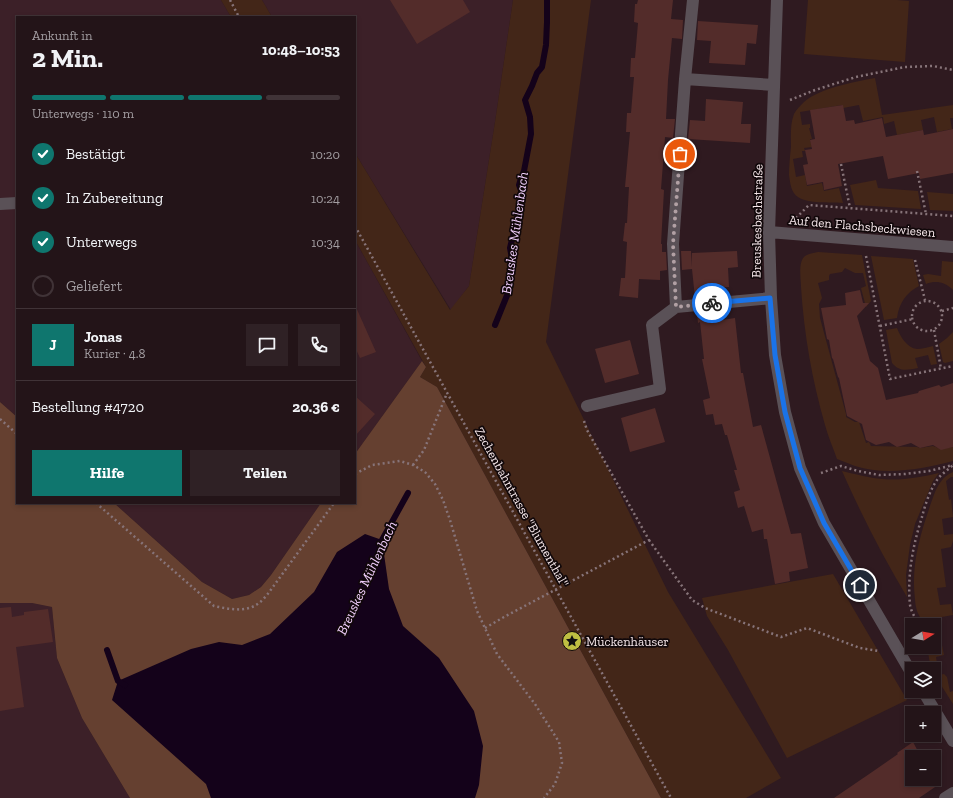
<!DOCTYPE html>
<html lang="de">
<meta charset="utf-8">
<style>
body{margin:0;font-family:"Zilla Slab",serif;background:#2f2125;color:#f1f3f6;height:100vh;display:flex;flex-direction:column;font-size:15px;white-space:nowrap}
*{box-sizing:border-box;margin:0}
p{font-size:13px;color:#a39ea2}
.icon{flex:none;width:22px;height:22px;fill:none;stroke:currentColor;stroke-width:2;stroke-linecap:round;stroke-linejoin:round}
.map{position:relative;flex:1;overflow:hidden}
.drawer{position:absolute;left:16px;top:16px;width:340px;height:488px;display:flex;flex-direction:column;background:#231418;border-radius:0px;box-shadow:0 2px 6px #0003,0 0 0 1px #403337}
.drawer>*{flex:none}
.needle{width:26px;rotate:79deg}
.controls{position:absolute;left:905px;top:618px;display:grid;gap:8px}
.controls a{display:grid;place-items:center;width:36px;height:36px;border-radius:0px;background:#231418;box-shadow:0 2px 6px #0003,0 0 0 1px #403337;font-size:20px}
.pin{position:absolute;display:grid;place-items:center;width:34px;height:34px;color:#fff;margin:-17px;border:2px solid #fff;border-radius:50%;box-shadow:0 1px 4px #0007}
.courier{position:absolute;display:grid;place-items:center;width:40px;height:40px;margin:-20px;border:3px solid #1a73e8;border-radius:50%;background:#fff;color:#222;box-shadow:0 1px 5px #0007}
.overview em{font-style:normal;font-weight:700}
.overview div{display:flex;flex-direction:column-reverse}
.overview{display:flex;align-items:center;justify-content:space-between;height:68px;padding:0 16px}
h1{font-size:26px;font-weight:700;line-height:30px}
.bar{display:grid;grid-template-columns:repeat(4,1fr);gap:6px 4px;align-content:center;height:48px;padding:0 16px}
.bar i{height:5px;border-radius:3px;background:#403337}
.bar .active{background:#0f766e}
.bar p{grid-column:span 4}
.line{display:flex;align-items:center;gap:10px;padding:0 16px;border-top:1px solid #403337}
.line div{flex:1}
.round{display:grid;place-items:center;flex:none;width:42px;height:42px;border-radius:0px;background:#2f2125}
ol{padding:0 16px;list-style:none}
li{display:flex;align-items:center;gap:12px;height:44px}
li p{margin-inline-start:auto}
li .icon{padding:4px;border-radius:50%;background:#0f766e;color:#fff;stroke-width:4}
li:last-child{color:#a39ea2}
li i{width:22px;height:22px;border:2px solid #403337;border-radius:50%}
.cta{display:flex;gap:8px;margin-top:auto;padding:8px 16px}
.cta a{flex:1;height:46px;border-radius:0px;background:#0f766e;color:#fff;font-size:16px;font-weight:700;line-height:46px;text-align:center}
.cta a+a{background:#2f2125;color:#f1f3f6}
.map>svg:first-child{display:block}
.built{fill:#3c2028}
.green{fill:#432618}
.forest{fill:#654030}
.water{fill:#14021a}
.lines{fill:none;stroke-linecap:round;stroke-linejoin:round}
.stream{stroke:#14021a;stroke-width:6}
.building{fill:#532c2a}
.path{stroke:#877479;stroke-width:2.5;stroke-dasharray:2 3;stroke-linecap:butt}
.minor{stroke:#5a5157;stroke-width:12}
.done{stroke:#b1a0a4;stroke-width:4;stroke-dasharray:0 7.2}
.route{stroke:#1a73e8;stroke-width:5}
.labels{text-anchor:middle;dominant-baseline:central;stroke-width:3.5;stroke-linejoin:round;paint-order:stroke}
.street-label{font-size:13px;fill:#f7e8eb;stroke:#11080a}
.poi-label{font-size:13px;fill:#f7e8eb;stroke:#11080a;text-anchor:start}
.water-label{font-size:14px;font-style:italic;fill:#f2d0fd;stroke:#11080a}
</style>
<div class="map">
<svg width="953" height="798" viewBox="0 0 953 798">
<rect width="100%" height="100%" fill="#2f1a20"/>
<path class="built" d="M0 0H221L231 17H17V417L0 402Z
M262 0H513L495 122 469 286 451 310 355 153V17H272Z
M355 240 422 361 355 454Z
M114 503H321L271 575 261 587 249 595 232 599 202 582Z
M0 603H32L52 607 57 658 82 718 130 798H0Z"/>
<path class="green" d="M221 0H262L272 17H231Z
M513 0H591L546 342 668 592 781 778 746 798H661L437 387 420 377 426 367 355 240V153L450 310 469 286 495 122Z
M808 0H897L909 1 905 62 804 54Z
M875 78 882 115 953 105V118H950L952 129 937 132 934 117 921 120 923 130 897 135 894 121 884 124 883 117 863 121 859 105 843 108 842 105 800 112 802 125 810 124V128H809L812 139H810L812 147 804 148 805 151H802L803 157 793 159 796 177 805 175 807 186 822 183 824 191 839 188 843 203C830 202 808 204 798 197 791 193 790 182 789 175 789 166 790 156 791 147 791 137 790 124 794 114 796 110 800 106 804 102 820 88 854 82 875 78Z
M876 180 878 188 918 191 921 209 855 205 850 185Z
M927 192 953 194V211L930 210Z
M818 252 862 255 871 301 866 307 861 288 866 286 863 273H855L845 268 842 272 830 274 829 276V280L818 283 822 298 819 304 820 318 846 414V417L855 422H859L866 443 869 442 871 446 917 447 920 448 933 446 941 449 953 447V461C922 469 886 476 855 466 849 464 843 461 837 459 833 448 828 436 825 425 812 380 804 334 801 287 801 280 798 263 804 257 807 254 813 253 818 252Z
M871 256 913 259 919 286C906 293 899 303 897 318L884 320Z
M942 261 953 262V290C945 282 936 280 926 284L923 275 928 274 941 276Z
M897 328C900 336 907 348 917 349 922 349 928 347 933 346L937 364 931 365 928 355 915 358 918 368C906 370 900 372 892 363L886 330Z
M953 332V361L945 363 943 362 939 344 947 338Z
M842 471C855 474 869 478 882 479 901 481 921 477 939 473L933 481 915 524 910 545 906 575 907 597C883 557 861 514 842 471Z
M953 472V477H951L946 481 949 500 951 499 953 517 942 519 944 535 953 534V541L951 547 941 549 946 587 937 588 940 605 951 604 953 615 936 618 938 636H934V625H923C922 620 919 616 917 611 916 607 915 603 915 599 911 568 919 538 929 509 934 495 938 478 953 472Z
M833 574 907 700 787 758 728 650 707 616 702 598Z
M934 639H939V640H941L944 655 936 657 939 675 944 674 947 677 950 692 953 691V704L934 674V669H931L927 647H934Z"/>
<path class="forest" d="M422 361 426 367 420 377 437 387 661 798H130L82 718 57 658 52 607 32 603H0V402L17 417V503H114L202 582 232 599 249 595 261 587 271 575 321 503H355V454Z"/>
<path class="water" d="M365 534 382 540 389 589 403 626 439 658 474 711 483 746 479 785 475 798H211L206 784 112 700 118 681 191 649 219 642 242 645 270 634 314 592 337 552Z"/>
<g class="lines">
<path class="stream" d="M495 325 508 293 513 264 510 248 515 227 519 219 522 193 519 185 521 178 524 171 531 134 530 117 525 100 532 86 537 73 542 67 546 45 547 22V0
M379 546 382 540 408 493
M107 650 118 681 125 685"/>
</g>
<path class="building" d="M390 0H463L470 12 417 44Z
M638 0H673L671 19 683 20 682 39 672 38 668 80 666 119H675L673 138 665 137 661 189 664 190 661 244H662V252H666L667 270 660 271V280L639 279 638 298 619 296 621 278H625L627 242 623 241 625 223H627L629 187H625L630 132H626L627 113H631L634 77H630L631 58H635L638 23 634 22 635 4H637Z
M698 21 758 25 756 44 747 43 745 65 709 63 711 41 697 40Z
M706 99 743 102 741 124H751L750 143 688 139 690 120 705 121Z
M843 105 846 121 854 120 855 124 882 118 886 137 923 130 924 135 953 129V173L920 179 919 173 888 179 883 156 838 164 842 186 824 190 823 182 807 185 803 165 808 164 805 150 812 149 810 140 815 139 810 110Z
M681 251H691L692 267V253L737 251 738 267 728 268 729 287 712 288 713 296 695 298 692 269 682 270Z
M860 290 863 303H869L857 316 870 361 878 368 886 400 918 393 919 391 939 385 941 387 953 383V447L941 450 933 445 920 448 911 443 897 447 889 442 876 445 866 440 862 424 847 416 839 378 838 377 833 359 832 358 829 340 827 339 821 308 846 305 845 293Z
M355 305 376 352 360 358 355 347Z
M715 311 716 321 735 318 741 373H743L753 427 761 425 791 534 801 533 808 568 789 572 790 581 775 584 767 539H764L763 529 752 532 744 506 738 508 734 492 740 490 734 470H737L727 435H725L722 424 715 425 713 414 706 415 703 400 710 398 702 359H704L700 322 698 323 697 313Z
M630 340 639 374 605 383 595 349Z
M355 396 375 414 355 436Z
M655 408 665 442 630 452 621 418Z
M11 607 12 617 24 615V612L48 609 53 642 16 647 24 707 0 711V608Z
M913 742 921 757H912V779L934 778 938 785 919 798H834L875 770 898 754 897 753Z"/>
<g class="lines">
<path class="path" d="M230 0 239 17
M790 100 815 90 856 77 905 67 933 66 953 70
M841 164 850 208
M917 171 926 214
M796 218 809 205 953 216
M355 226 671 798
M866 256 890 379 953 366
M915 260 925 300
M912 316a15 15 0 1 1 30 0a15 15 0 1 1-30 0Z
M942 311 953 308
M880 326 913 319
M934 330 941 369
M0 419 17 434
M413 465 424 450 447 393
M821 473 841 466 858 471 879 475 905 474 929 471 953 465
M355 474 372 465 400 461 413 465 425 472 435 484 443 500 450 520 477 611 497 654 535 704 559 742 562 763 555 784 544 798
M96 503 214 606C229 609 246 613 259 603 263 600 267 595 270 591L334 503
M649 540 692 600 705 608 781 637 807 628 860 648 879 651
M918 625C916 618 911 612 910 605 907 575 913 545 922 517 925 505 930 490 937 480 941 474 948 470 953 465
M485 628 504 617 649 540 587 430 584 421"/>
<path class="minor" d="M777 0 769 232 771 298 775 355 785 412 800 468 824 523 912 674
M685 79 774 85
M0 204 17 203
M769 232 953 247
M676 307 771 298
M587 406 660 389 652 325 676 307 673 244 685 79 693 0
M923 691 953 741
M945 798 953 793"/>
</g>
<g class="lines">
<path class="done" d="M680 154 673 244 676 307 712 303"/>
<path class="route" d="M712 303 770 298 775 355 785 412 800 468 824 523 860 585"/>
</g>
<defs>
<symbol id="sight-disc" viewBox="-11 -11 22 22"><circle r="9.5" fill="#bebf42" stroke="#11080a"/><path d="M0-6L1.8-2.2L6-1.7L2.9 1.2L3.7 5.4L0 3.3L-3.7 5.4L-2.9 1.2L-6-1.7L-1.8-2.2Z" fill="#111"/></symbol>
</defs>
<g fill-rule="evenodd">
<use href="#sight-disc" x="561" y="630" width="22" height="22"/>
</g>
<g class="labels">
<g class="street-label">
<text transform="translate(757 221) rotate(-89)">Breuskesbachstraße</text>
<text transform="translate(862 226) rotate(5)">Auf den Flachsbeckwiesen</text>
<text transform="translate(522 507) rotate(61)">Zechenbahntrasse "Blumenthal"</text>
</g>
<g class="poi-label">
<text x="586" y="641">Mückenhäuser</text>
</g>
<g class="water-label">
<text transform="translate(515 233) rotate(-82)">Breuskes Mühlenbach</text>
<text transform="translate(367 578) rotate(-65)">Breuskes Mühlenbach</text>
</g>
</g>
</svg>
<div class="controls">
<a><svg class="needle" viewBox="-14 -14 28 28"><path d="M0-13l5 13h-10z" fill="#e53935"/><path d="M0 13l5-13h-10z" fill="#a39ea2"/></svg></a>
<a><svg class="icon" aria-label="layers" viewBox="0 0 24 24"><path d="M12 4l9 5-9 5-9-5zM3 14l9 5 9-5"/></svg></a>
<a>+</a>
<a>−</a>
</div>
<div class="pin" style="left:680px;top:154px;background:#ea580c"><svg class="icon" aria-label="bag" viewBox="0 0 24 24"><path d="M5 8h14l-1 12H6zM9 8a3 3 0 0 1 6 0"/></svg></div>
<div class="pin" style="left:860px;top:585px;background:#1f2937"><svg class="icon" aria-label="home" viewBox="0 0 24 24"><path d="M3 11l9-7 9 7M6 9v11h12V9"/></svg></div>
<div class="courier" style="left:712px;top:303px"><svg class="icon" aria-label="bike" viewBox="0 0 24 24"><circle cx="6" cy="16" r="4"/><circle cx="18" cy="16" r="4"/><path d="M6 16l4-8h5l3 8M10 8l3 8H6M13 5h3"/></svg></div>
<section class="drawer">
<div class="overview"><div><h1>2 Min.</h1><p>Ankunft in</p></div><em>10:48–10:53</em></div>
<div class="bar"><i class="active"></i><i class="active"></i><i class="active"></i><i></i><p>Unterwegs · 110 m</p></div>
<ol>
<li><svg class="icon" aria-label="check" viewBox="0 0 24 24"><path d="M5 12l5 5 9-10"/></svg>Bestätigt<p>10:20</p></li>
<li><svg class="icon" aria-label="check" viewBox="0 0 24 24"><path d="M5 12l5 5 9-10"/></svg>In Zubereitung<p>10:24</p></li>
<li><svg class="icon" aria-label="check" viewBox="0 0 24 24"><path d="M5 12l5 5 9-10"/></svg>Unterwegs<p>10:34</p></li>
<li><i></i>Geliefert</li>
</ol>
<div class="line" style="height:72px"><b class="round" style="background:#0f766e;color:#fff">J</b><div><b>Jonas</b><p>Kurier · 4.8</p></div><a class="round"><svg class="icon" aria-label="chat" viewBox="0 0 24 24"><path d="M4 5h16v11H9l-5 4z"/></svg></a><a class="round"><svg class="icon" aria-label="phone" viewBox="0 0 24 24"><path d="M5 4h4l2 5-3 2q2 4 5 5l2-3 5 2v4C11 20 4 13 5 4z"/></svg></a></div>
<div class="line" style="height:52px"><div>Bestellung #4720</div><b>20.36 €</b></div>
<div class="cta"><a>Hilfe</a><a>Teilen</a></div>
</section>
</div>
